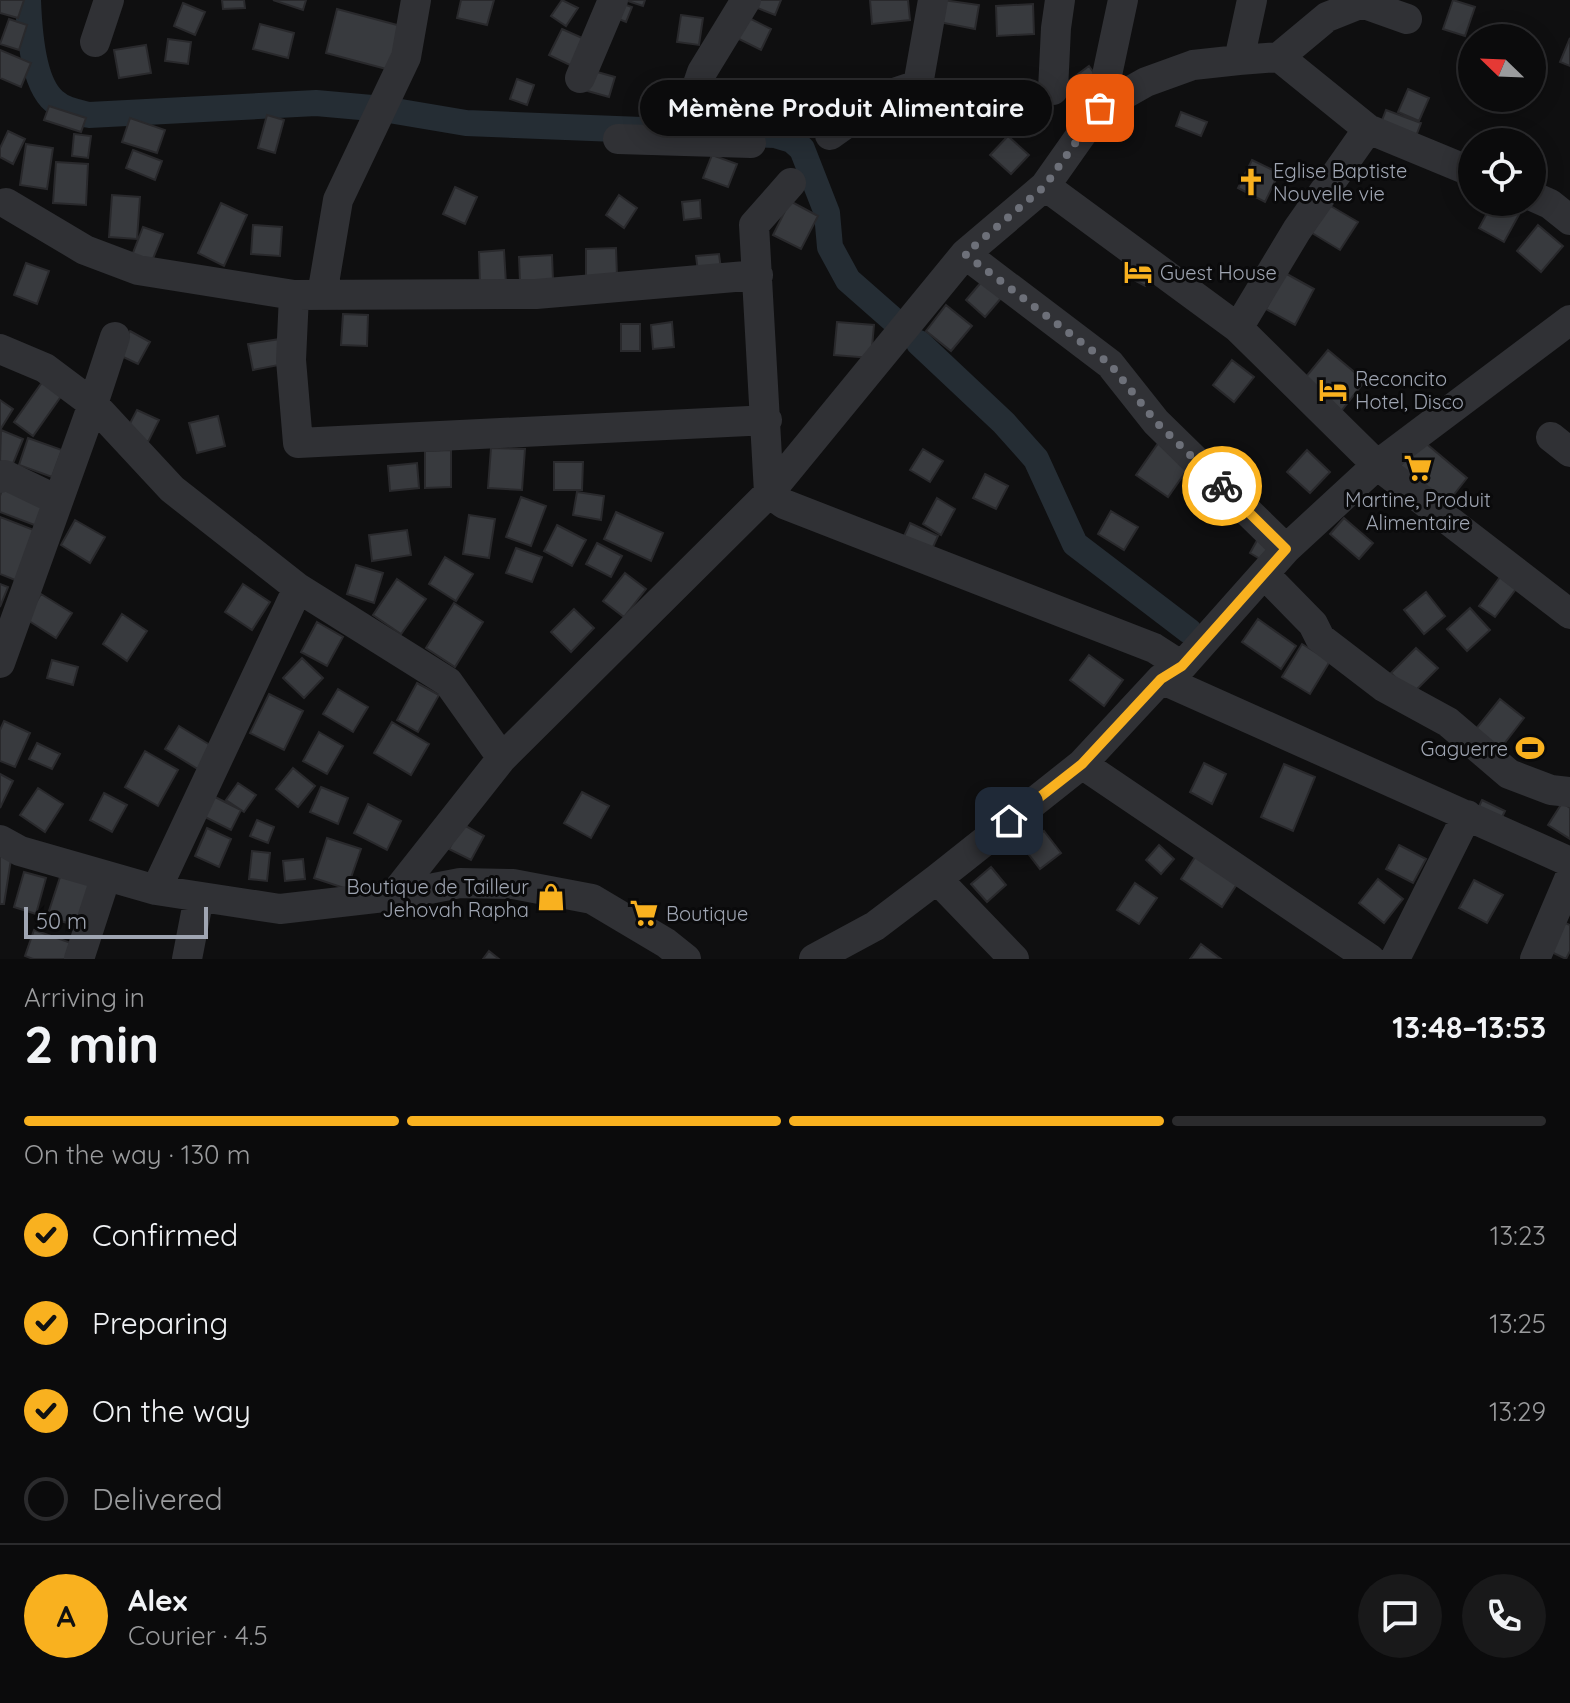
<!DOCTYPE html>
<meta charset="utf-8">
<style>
body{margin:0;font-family:Quicksand,sans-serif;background:#19191a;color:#f1f3f6;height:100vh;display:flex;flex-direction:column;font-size:30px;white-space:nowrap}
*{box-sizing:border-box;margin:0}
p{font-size:26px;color:#9a9b9d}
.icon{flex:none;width:44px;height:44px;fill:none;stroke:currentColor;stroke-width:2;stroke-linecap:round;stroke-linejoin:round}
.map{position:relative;height:959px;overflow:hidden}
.drawer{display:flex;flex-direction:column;background:#0b0b0c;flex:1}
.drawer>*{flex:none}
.needle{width:52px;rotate:293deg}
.tools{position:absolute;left:1458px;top:24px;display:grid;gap:16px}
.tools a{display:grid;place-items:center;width:88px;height:88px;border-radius:50%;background:#0b0b0c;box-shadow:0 4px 20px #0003,0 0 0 2px #2b2b2d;font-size:40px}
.scale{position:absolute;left:24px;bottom:20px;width:184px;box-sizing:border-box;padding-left:8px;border:4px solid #9fa5b2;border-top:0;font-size:22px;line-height:28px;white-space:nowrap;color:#9fa5b2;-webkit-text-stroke:6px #0a0a0b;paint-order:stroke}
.pin{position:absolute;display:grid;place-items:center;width:68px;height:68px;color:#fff;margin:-34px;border-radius:16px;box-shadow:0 4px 12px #0006}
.courier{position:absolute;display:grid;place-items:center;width:80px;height:80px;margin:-40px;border:6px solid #f9b11f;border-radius:50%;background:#fff;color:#222;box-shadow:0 2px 10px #0007}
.bubble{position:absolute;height:56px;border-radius:28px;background:#0b0b0c;box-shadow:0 4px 20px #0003,0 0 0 2px #2b2b2d;font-size:26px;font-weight:700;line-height:56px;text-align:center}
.head em{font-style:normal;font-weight:700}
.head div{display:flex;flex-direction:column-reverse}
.head{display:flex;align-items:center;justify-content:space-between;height:136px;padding:0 24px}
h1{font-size:52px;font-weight:700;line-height:60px}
.bar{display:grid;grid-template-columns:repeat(4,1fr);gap:12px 8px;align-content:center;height:96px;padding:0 24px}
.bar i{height:10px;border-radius:6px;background:#2b2b2d}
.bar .selected{background:#f9b11f}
.bar p{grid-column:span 4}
.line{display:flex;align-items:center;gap:20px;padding:0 24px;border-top:2px solid #2b2b2d}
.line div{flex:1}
.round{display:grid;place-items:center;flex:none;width:84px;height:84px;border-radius:42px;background:#19191a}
ol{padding:0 24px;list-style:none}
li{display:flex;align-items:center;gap:24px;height:88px}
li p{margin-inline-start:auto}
li .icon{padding:8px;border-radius:50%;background:#f9b11f;color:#111;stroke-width:4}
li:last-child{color:#9a9b9d}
li i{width:44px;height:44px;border:4px solid #2b2b2d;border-radius:50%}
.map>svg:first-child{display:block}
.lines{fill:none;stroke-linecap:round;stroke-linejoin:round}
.canal{stroke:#252d34;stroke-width:26}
.building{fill:#383a3e;stroke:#29292c;stroke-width:2}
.minor{stroke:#303135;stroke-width:30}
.done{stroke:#6d7079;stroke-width:8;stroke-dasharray:0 14.4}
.route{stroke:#f9b11f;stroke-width:10}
.labels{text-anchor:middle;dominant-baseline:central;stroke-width:6;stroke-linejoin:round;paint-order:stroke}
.poi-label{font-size:20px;fill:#9fa5b2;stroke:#0a0a0b;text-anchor:start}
</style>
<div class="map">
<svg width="1570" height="959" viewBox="0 0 1570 959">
<rect width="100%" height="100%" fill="#0f0f10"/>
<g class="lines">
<path class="canal" d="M28 0C29 27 32 82 54 101 64 110 77 112 89 115L316 103 383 109 466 123 642 130
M729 133 775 135 792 140 802 149 827 213 830 247 848 280 898 324
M919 343 1004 423 1036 459 1075 544 1189 631"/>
</g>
<path class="building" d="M0 0H24L18 18 0 13Z
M222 0H244L245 8 223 9Z
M273 0H306L303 10Z
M461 0H494L487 25 457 18Z
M562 0 578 8 566 26 551 16Z
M625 0H645L643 6Z
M758 0H781L775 15 755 7Z
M870 0H908L910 20 872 24Z
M943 0 979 5 975 29 939 22Z
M1453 0 1475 7 1465 36 1443 29Z
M615 1 632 7 626 22 609 15Z
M183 3 205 12 195 35 174 26Z
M1033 4 1034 34 997 36 996 6Z
M337 9 401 26 390 70 326 53Z
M681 15 703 18 699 45 677 42Z
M747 17 771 29 761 50 737 38Z
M9 19 27 25 19 50 0 44Z
M260 24 294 33 288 58 253 49Z
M562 29 589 41 576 68 549 55Z
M1570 38V66L1560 62Z
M168 39 191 42 188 64 165 61Z
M146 45 151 73 119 78 114 50Z
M0 50 31 63 21 87 0 78Z
M1089 66 1101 83 1079 100 1066 83Z
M590 70 615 77 609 97 584 90Z
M517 79 534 85 527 105 510 99Z
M702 89 731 99 724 120 694 109Z
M1408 89 1429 98 1419 121 1398 112Z
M49 106 86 118 81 132 44 120Z
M1386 110 1421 123 1413 144 1378 131Z
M1181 112 1207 122 1201 136 1176 126Z
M267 115 284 120 275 153 258 148Z
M130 118 165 130 157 153 122 142Z
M8 131 25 139 13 164 0 157V148Z
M74 134 91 136 88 158 72 156Z
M1008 136 1029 155 1011 174 990 155Z
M26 144 53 148 47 189 20 185Z
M133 150 162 161 155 180 126 168Z
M712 155 737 164 728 187 703 178Z
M1252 160 1279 173 1265 202 1238 188Z
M56 162 88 164 86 205 53 203Z
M455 187 477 197 465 224 443 214Z
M112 195 140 197 137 239 109 237Z
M619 195 637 208 624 228 606 215Z
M700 200 701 218 684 220 682 202Z
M790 201 818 216 801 249 773 235Z
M1493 202H1510L1522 209 1504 242 1479 228Z
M221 203 247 215 224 266 198 253Z
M1329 205 1358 222 1340 250 1312 233Z
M253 225 282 227 280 256 251 254Z
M1538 225 1563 246 1541 272 1517 251Z
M143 227 163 234 150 266 131 258Z
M616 248 617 276 586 277V249Z
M504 250 506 284 480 285 479 252Z
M719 254 721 269 698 272 696 256Z
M552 255 553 280 520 282 519 257Z
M1132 258 1153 270 1145 286 1123 274Z
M26 263 49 271 37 304 14 295Z
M1285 273 1314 289 1295 325 1266 309Z
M983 280 1002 297 985 317 966 300Z
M946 305 972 326 951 351 926 331Z
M343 314 368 315 367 346 341 345Z
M672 322 674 347 653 349 651 325Z
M837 322 874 325 871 358 834 355Z
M621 324H640V351H621Z
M130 331 150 342 138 364 117 354Z
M280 339 284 364 253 370 248 344Z
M1328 350 1365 381 1338 415 1300 384Z
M1232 360 1254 377 1234 402 1213 385Z
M43 381 62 395 33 436 14 422Z
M0 400 13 409 0 430Z
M137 410 159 420 148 442 126 431Z
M218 416 225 446 197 453 189 423Z
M1 430 23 439 12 466 0 461Z
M28 438 62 450 52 477 19 465Z
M1422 440 1467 478 1444 507 1398 468Z
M1159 442 1191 464 1168 497 1136 475Z
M491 448 525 449 522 490 488 488Z
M923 449 943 461 930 482 910 470Z
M451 450V487L425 488V451Z
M1307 450 1330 472 1310 493 1287 472Z
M554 462H583L582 490H554Z
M417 463 419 488 390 491 388 466Z
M985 474 1008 486 996 509 973 498Z
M3 487 46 504 37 526 0 512V496Z
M577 492 604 496 601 520 573 515Z
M521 497 546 506 531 546 506 537Z
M937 498 955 509 941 535 923 524Z
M1111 511 1138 527 1124 550 1098 534Z
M616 512 663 533 651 561 604 539Z
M469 515 495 519 489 558 463 554Z
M0 517 39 532 20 582 0 574Z
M1344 518 1373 543 1359 559 1330 534Z
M75 520 105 537 90 563 61 545Z
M910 523 938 536 928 558 900 545Z
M557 525 586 540 572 566 544 551Z
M407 530 411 555 372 561 369 535Z
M1259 537 1271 544 1262 560 1250 553Z
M597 543 622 556 611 577 586 564Z
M516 548 542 557 532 582 506 573Z
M445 557 473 574 456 601 429 584Z
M356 565 383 573 374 603 347 594Z
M625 573 646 589 624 617 603 601Z
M1500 577 1516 589 1495 617 1479 606Z
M397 579 426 599 401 634 373 615Z
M0 584 8 587 0 607Z
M243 584 270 602 252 630 225 612Z
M1426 592 1445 616 1424 634 1404 610Z
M41 594 72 613 56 638 26 619Z
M454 603 483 622 455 667 426 648Z
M1470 608 1490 630 1467 651 1447 629Z
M574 609 594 628 571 652 551 632Z
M122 614 147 631 127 661 103 644Z
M1258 619 1296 646 1281 669 1242 642Z
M317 622 343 637 327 666 301 652Z
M1302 644 1330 661 1310 694 1282 677Z
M1416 648 1438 668 1412 694 1391 673Z
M1089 655 1123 680 1104 706 1070 680Z
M302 658 323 678 304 698 283 678Z
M52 660 78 667 73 685 47 678Z
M417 683 439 695 418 732 397 720Z
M338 689 368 707 353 732 323 714Z
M269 694 303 711 284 750 250 733Z
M1500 699 1524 718 1500 749 1475 730Z
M4 721 30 733 15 767 0 761V730Z
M392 722 429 744 411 775 374 753Z
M179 726 215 748 201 771 165 749Z
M319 732 343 746 327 774 303 761Z
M37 743 60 754 52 769 29 759Z
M145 751 178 770 158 806 125 787Z
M1204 763 1226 774 1212 804 1190 792Z
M1284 764 1315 777 1293 831 1261 817Z
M293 768 315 786 298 807 276 789Z
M0 774 13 781 0 808Z
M238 783 256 795 244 812 226 800Z
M321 787 348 798 338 824 310 812Z
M38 788 63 804 45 832 20 815Z
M582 792 609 806 591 838 564 823Z
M104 793 127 805 112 832 90 820Z
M213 796 241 810 231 830 203 816Z
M1482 800 1505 811 1495 832 1472 821Z
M1562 803 1570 808V839L1548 825Z
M368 804 401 821 387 850 354 833Z
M257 820 274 827 268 843 250 836Z
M462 824 484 836 471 860 449 849Z
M207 828 231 839 219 867 195 856Z
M1044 831 1061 853 1040 869 1023 847Z
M327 838 361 849 347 889 314 878Z
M1159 845 1174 859 1161 874 1146 860Z
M1399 845 1426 859 1413 883 1386 869Z
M0 851 12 853 4 904H0Z
M252 851 270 853 267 881 249 879Z
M1199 851 1241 878 1222 907 1181 879Z
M303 859 305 879 285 881 283 861Z
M991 867 1006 885 987 902 971 884Z
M62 871 94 881 81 927 47 917Z
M24 872 46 878 36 914 14 907Z
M1378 879 1403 899 1384 923 1359 903Z
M1474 880 1503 895 1487 923 1459 908Z
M1135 883 1157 898 1139 924 1117 910Z
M640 903 656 911 650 924 634 916Z
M1559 920 1570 925V951L1566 959 1545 949Z
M34 930 74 944 68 959H33L25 956Z
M1201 944 1221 959H1190Z
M489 951 499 959H483Z"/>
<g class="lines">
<path class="minor" d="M95 42 109 0
M1279 57 1327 17 1362 3 1407 19
M1239 60 1279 57 1368 129 1472 172
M580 78 613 0
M1053 90 1056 28 1060 0
M1100 108 1123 0
M830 135 885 96 918 85 933 0
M618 139 751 143
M683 140 688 113 702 72 746 0
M791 183 754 225 769 493 784 504 1154 648 1182 666
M1045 186 1238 328 1377 465 1570 614
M1532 196 1550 204 1570 220
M6 203 85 250 138 270 294 295 291 360 298 443 767 420
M965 254 1110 364 1156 422 1286 549
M294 295 536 294 758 275
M322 295 338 200 406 57 416 0
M1238 328 1297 230 1368 129
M0 349 45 368 93 404 172 489 298 588
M1551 437 1570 452
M0 478 5 475 57 500
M1264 574 1313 624 1320 638 1384 687 1448 722 1509 774 1551 790 1570 792
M0 663 93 404 115 337
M1161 679 1570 862
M1082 764 1370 959
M0 840 20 851 156 890 280 909 393 896 460 883 513 884 592 899 666 943 686 959
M937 879 1014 959
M156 890 298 588 448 682 502 758
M393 896 502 758 769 493 965 254 1045 186 1100 108 1146 82 1193 65 1239 60 1252 0
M79 959 106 876
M187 959 199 897
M814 959 875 926 937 879 1082 764 1161 679 1182 666 1286 549 1377 465 1570 320
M1395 959 1467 815
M1535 959 1570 877"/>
</g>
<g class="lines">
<path class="done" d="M1100 108 1045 186 965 254 1110 364 1156 422 1222 486"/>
<path class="route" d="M1009 821 1082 764 1161 679 1182 666 1286 549 1222 486"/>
</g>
<defs>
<symbol id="church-bare" viewBox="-9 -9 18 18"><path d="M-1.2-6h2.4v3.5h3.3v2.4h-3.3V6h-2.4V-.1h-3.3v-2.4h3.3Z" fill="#f9b11f" stroke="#0a0a0b" stroke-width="2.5" paint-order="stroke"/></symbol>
<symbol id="hotel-bare" viewBox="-9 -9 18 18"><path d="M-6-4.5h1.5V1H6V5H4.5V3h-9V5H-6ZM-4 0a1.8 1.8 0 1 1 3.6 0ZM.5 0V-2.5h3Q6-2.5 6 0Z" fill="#f9b11f" stroke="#0a0a0b" stroke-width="2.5" paint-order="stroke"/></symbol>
<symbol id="supermarket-bare" viewBox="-9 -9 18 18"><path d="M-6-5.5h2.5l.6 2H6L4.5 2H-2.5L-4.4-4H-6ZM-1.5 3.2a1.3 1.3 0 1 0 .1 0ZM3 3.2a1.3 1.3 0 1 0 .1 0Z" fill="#f9b11f" stroke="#0a0a0b" stroke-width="2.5" paint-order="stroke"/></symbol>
<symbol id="stadium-bare" viewBox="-9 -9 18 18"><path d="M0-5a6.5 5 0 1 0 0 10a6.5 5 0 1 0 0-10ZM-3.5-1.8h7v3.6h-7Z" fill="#f9b11f" stroke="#0a0a0b" stroke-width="2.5" paint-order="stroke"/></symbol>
<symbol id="shop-bare" viewBox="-9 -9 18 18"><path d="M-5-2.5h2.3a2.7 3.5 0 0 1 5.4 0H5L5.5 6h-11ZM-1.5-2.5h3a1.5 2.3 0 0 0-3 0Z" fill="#f9b11f" stroke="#0a0a0b" stroke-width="2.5" paint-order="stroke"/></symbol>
</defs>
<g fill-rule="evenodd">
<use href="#church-bare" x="1231" y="162" width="40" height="40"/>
<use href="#hotel-bare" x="1118" y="252" width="40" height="40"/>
<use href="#hotel-bare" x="1313" y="370" width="40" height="40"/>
<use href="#supermarket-bare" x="1398" y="448" width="40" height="40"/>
<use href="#stadium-bare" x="1510" y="728" width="40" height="40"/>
<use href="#shop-bare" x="531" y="877" width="40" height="40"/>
<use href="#supermarket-bare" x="624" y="893" width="40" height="40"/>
</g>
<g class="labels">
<g class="poi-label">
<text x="1273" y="170">Eglise Baptiste<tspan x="1273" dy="23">Nouvelle vie</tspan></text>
<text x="1160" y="272">Guest House</text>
<text x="1355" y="378">Reconcito<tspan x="1355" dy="23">Hotel, Disco</tspan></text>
<text x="1418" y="499" text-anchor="middle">Martine, Produit<tspan x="1418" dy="23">Alimentaire</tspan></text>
<text x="1508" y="748" text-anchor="end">Gaguerre</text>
<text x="529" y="886" text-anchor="end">Boutique de Tailleur<tspan x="529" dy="23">Jehovah Rapha</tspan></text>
<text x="666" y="913">Boutique</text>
</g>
</g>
</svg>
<div class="tools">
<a><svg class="needle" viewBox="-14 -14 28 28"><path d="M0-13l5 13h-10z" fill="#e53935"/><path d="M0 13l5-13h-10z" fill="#9a9b9d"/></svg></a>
<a><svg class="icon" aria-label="locate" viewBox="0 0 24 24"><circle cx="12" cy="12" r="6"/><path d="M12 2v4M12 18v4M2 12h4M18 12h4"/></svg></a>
</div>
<div class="scale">50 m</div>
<div class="pin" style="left:1100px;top:108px;background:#ea580c"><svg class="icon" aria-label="bag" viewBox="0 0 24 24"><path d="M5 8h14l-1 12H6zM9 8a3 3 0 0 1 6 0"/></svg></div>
<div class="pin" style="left:1009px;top:821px;background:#1f2937"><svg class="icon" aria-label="home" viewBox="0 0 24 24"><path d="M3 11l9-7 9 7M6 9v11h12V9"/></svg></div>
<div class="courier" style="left:1222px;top:486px"><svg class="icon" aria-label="bike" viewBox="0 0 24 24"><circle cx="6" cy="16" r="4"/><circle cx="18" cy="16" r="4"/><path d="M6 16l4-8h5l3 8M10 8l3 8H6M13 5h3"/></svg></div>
<div class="bubble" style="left:640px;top:80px;width:412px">Mèmène Produit Alimentaire</div>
</div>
<section class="drawer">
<div class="head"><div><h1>2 min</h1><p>Arriving in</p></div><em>13:48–13:53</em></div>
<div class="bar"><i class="selected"></i><i class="selected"></i><i class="selected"></i><i></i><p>On the way · 130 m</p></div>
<ol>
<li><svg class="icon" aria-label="check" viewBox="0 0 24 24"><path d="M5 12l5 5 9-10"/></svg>Confirmed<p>13:23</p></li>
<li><svg class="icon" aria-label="check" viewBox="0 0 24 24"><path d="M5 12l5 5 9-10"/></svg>Preparing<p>13:25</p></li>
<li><svg class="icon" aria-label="check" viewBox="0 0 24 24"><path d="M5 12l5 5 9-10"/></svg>On the way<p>13:29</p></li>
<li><i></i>Delivered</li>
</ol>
<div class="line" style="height:144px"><b class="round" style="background:#f9b11f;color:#111">A</b><div><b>Alex</b><p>Courier · 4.5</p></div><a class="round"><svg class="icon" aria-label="chat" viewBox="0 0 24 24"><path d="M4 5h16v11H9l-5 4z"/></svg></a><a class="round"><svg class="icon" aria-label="phone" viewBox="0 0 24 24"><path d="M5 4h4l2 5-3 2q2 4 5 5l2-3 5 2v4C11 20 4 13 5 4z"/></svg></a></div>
</section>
